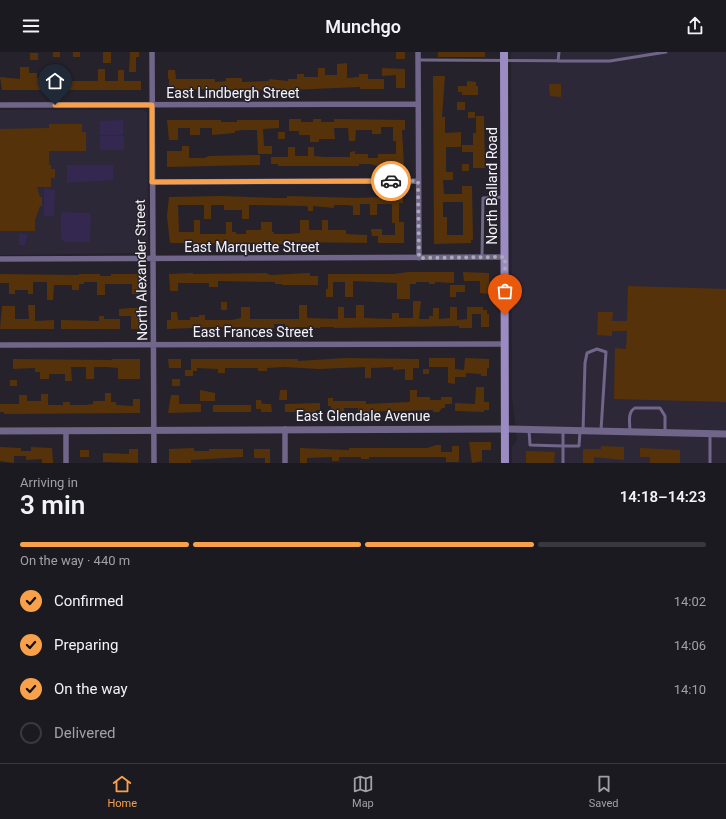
<!DOCTYPE html>
<meta charset="utf-8">
<style>
body{margin:0;font-family:Roboto,sans-serif;background:#29272e;color:#f1f3f6;height:100vh;display:flex;flex-direction:column;font-size:15px;white-space:nowrap}
*{box-sizing:border-box;margin:0}
p{font-size:13px;color:#a0a1a5}
.icon{flex:none;width:22px;height:22px;fill:none;stroke:currentColor;stroke-width:2;stroke-linecap:round;stroke-linejoin:round}
.map{position:relative;height:411px;overflow:hidden}
.sheet{display:flex;flex-direction:column;background:#1c1a21;flex:1}
.sheet>*{flex:none}
.pin{position:absolute;display:grid;place-items:center;width:34px;height:34px;color:#fff;margin:-41px -17px;border-radius:50% 50% 50% 0;rotate:-45deg;box-shadow:0 0 4px #0007}
.pin .icon{rotate:45deg}
.courier{position:absolute;display:grid;place-items:center;width:40px;height:40px;margin:-20px;border:3px solid #f8a14a;border-radius:50%;background:#fff;color:#222;box-shadow:0 1px 5px #0007}
.head em{font-style:normal;font-weight:600}
.head div{display:flex;flex-direction:column-reverse}
.head{display:flex;align-items:center;justify-content:space-between;height:68px;padding:0 20px}
h1{font-size:26px;font-weight:600;line-height:30px}
.bar{display:grid;grid-template-columns:repeat(4,1fr);gap:6px 4px;align-content:center;height:48px;padding:0 20px}
.bar i{height:5px;border-radius:3px;background:#3a383f}
.bar .on{background:#f8a14a}
.bar p{grid-column:span 4}
ol{padding:0 20px;list-style:none}
li{display:flex;align-items:center;gap:12px;height:44px}
li p{margin-inline-start:auto}
li .icon{padding:4px;border-radius:50%;background:#f8a14a;color:#111;stroke-width:4}
li:last-child{color:#a0a1a5}
li i{width:22px;height:22px;border:2px solid #3a383f;border-radius:50%}
header{display:flex;justify-content:space-between;align-items:center;height:52px;padding:0 20px;background:#1c1a21;font-size:18px;font-weight:600}
.tabs{display:flex;justify-content:space-around;align-items:center;height:56px;border-top:1px solid #3a383f;background:#1c1a21;font-size:11px;color:#a0a1a5}
.tabs a{display:grid;justify-items:center;gap:2px}
.tabs .on{color:#f8a14a}
.map>svg:first-child{display:block}
.built{fill:#2d2838}
.green{fill:#342750}
.building{fill:#56320b;fill-rule:evenodd}
.lines{fill:none;stroke-linecap:round;stroke-linejoin:round}
.service{stroke:#6f6689;stroke-width:3}
.minor{stroke:#6f6689;stroke-width:5.5}
.tertiary{stroke:#6f6689;stroke-width:7}
.secondary{stroke:#9a8bc2;stroke-width:8}
.done{stroke:#acaab2;stroke-width:4;stroke-dasharray:0 7.2}
.route{stroke:#f8a14a;stroke-width:5}
.labels{text-anchor:middle;dominant-baseline:central;stroke-width:3;stroke-linejoin:round;paint-order:stroke}
.street-label{font-size:14px;fill:#f5f3fa;stroke:#25222c}
</style>
<header><svg class="icon" aria-label="menu" viewBox="0 0 24 24"><path d="M4 6h16M4 12h16M4 18h16"/></svg>Munchgo<svg class="icon" aria-label="share" viewBox="0 0 24 24"><path d="M12 15V3M7 8l5-5 5 5M5 13v7h14v-7"/></svg></header>
<div class="map">
<svg width="726" height="411" viewBox="0 0 726 411">
<rect width="100%" height="100%" fill="#25222c"/>
<path class="built" d="M511 0H726V411H512V395L517 388 512 345Z
M0 58H142L147 60 148 198 147 201 0 203Z"/>
<path class="green" d="M123 68V83H100V69Z
M100 84H124V98H100Z
M67 113H113V128L67 131Z
M44 136 55 138 54 164H44Z
M61 160 91 161 90 190H64L61 186Z
M22 181 27 183 25 193H19V182Z"/>
<path class="building" d="M53 0H60V5H53Z
M73 0H80V5H73Z
M103 0H111V11H103Z
M130 0H139V5H136V20H129Z
M396 0H405V7H396Z
M438 0H485V5H438Z
M30 1H38V8H30Z
M347 11V26L359 25V22H368V27H384V37H360V35L288 38 169 37V27H168V18H175L176 27H215V30L226 29V26H242V30L269 29V27L288 29V27H297V22H304V25H318V16H325V23H337V12Z
M20 15H29V21H37V26L65 23 66 29H98V17H105V29H118V18H124V29H141V38H2L0 25 20 27Z
M382 16 405 17V36H396V23L382 24Z
M433 24H445L442 65H445V81L461 80V95H446V120H453V128H443L444 142H462V134H472L473 188H471V191L434 192ZM443 150H463V183H447V165H443Z
M467 29 476 30V34H478V43H462V40H458V34H467Z
M549 32H561V45L550 44Z
M457 50H465V58H457Z
M468 60H475V66H468Z
M476 64H484L485 116H473V100H462V93H473V81H476Z
M289 67H301V70H313V67H321V70H334V67L405 68V78H402L404 114H377L371 112H359V114H278V112H271V105H288V95H295V104H308V95H314V104L325 105H350V100L355 99V102H368V106H378V102H396V89H393V75H381V82H372V78H356L355 89H349L348 76H334L335 87H319V90H310V83H299V79H289Z
M167 68H221V70H237V68H279V76L263 77 264 94H272V102H258L257 78H243L235 79V81L212 83V76H200V83H190V76H178V88H169Z
M49 72H82V80H86V99H49V113H51V117H55V126H51V135H37L40 145H42V154H40L35 168V179H0V77L49 76Z
M278 80H285V87H278Z
M182 94H189V106H204L209 104 260 103V113L167 115V99H182Z
M462 112H469V119H462Z
M221 144 276 146H287V144L358 146 403 144V151H399V170H404V191H378V184H372L371 177H382V183H395V171H392V152H377V163H370V152H360V163H353V154L347 153H334V156L313 154V159H308V155L306 154 249 153V167H242V158H224V153H211V167H204V153H178L179 180H194V168H200V182H226V170H232V180H236V182H246V178H261V170H272V180H274V182H288L300 181V168H309V178H322V168H328V178H346V182L367 183V191L294 190 284 192 170 191 167 164 169 145Z
M408 220H454V231L435 230V232H429V230H416V232H410V247H397V231L353 229V245H345V230H333V245H326V237H328V222H394Z
M463 220 489 221V242L480 241V229H464Z
M193 221V222L266 221 270 223 310 221V224H318V233H282V232H275V230L218 229V235H209V231H178V239H170L169 222Z
M0 222 79 223V222H100V224H111V222H140L139 242H132V232H105V243H97V230H84V232H79V238H72V233H54L53 248H47V230H33V242H28V238H15V242H9V231H0Z
M450 233H465V240H456V245H450Z
M628 234 726 237V350L614 347 615 296 626 297 627 279H612V284L597 283 598 260H613L612 269H627Z
M413 249H421L419 267H429V264H433V256H439V267L450 266V255H457V268L467 267V255H483V258H487V262H489V275H481V262H472V276H459V274L334 276V275H320V276L297 275 285 277V272H274V276L217 275 167 277V268H171V260H177L178 268H190V265H199V263H205V268H232L241 266V255H250V267H299V253H307V266L338 267V255H344V266H356V253H364V266L392 267V261H399V266H413Z
M221 250H227V258H221Z
M28 253H35V269L54 268V277H0L2 254H15V267H29Z
M131 256H139L140 277H131V264H119V257Z
M99 264H104V267H120V277H61V268L99 269Z
M345 306 419 307V316H413V328H405V317L393 318V315L371 316V326H365V315L319 317 284 315 267 316V319H258V316H225V321H218V317L197 316V319H193V324H185V318H191V307H298V309Z
M429 306H455V317L464 318 465 306 489 307V316H487V324H481V322L466 321V325H455V332L448 331V315H429Z
M13 307 112 308V307H140V327H118V316L107 315H94V327H86V315H71L72 329H65V322H49V327H40V320H35V316L13 317Z
M168 307H181V316H169Z
M423 317H429V322H423Z
M172 327H180V334H172Z
M10 328H17V334H10Z
M476 335H484V350H489V358H484V360L455 359V351L475 352Z
M200 338 215 341V349H200Z
M280 338H287V348H279Z
M410 338H417V345H430V348H441V345H452V352H445V356H442L439 360H433V358L358 360V356H344V359L335 360 331 359V354H328V346H333V349H366V352L410 350Z
M105 341H111V350H116V353L133 354V347H140V361L4 362V360H0V352H19V343H27V349H41V342H48V353H63V350H70V353H86L93 352V349H105Z
M171 343H179V352H201V360L168 361Z
M256 348H261L262 352H271L272 360H261V357H256Z
M320 351V358H316V360H285V352Z
M213 353H251V360H213Z
M469 390H491V398H482V409L472 411Z
M436 393H441V400H452V394H459V410H446V405H369V407H361V405H339V409H332V405L307 406V411H300V396L349 398V396H427Z
M601 394 624 395V408L594 405V411H583V397H601Z
M0 395 21 396V399H31V395L52 396 53 411H42V407L26 408V404H14V411L0 409Z
M194 396V399H209V397H243V405L191 408V411H169V397Z
M640 396 680 398V411H650V405H640Z
M129 397H138V411L103 410V401L129 402Z
M254 397H270V411H265V406H254Z
M80 398H89V405H80Z
M526 399 555 400 554 411H526Z"/>
<g class="lines">
<path class="service" d="M418 8 610 9 666 0
M558 9 559 0
M482 205 483 146 503 145
M529 378 530 393 563 394V378
M583 379 585 311 587 301 597 297 606 300 601 378
M630 380C630 372 627 360 635 356H660L665 364V381
M563 411V394H579L580 379
M710 411V382"/>
<path class="minor" d="M152 0 154 411
M418 0 419 206
M0 53 418 52
M152 130 418 129
M0 207 505 205
M0 293 505 292
M66 411V379
M285 411V377"/>
<path class="tertiary" d="M0 379 506 377 726 382"/>
<path class="secondary" d="M504 0 505 411"/>
</g>
<g class="lines">
<path class="done" d="M391 129H418L419 206 505 205V263"/>
<path class="route" d="M55 53H152V130L391 129"/>
</g>
<g class="labels">
<g class="street-label">
<text x="233" y="41">East Lindbergh Street</text>
<text transform="translate(492 134) rotate(-90)">North Ballard Road</text>
<text x="252" y="195">East Marquette Street</text>
<text transform="translate(141 218) rotate(-91)">North Alexander Street</text>
<text x="253" y="280">East Frances Street</text>
<text x="363" y="364">East Glendale Avenue</text>
</g>
</g>
</svg>
<div class="pin" style="left:505px;top:263px;background:#ea580c"><svg class="icon" aria-label="bag" viewBox="0 0 24 24"><path d="M5 8h14l-1 12H6zM9 8a3 3 0 0 1 6 0"/></svg></div>
<div class="pin" style="left:55px;top:53px;background:#1f2937"><svg class="icon" aria-label="home" viewBox="0 0 24 24"><path d="M3 11l9-7 9 7M6 9v11h12V9"/></svg></div>
<div class="courier" style="left:391px;top:129px"><svg class="icon" aria-label="car" viewBox="0 0 24 24"><path d="M5 17H2v-5l4-1 3-4h7l3 4 3 1v5h-3M9 17h6M6 11h13"/><circle cx="7" cy="17" r="2"/><circle cx="17" cy="17" r="2"/></svg></div>
</div>
<section class="sheet">
<div class="head"><div><h1>3 min</h1><p>Arriving in</p></div><em>14:18–14:23</em></div>
<div class="bar"><i class="on"></i><i class="on"></i><i class="on"></i><i></i><p>On the way · 440 m</p></div>
<ol>
<li><svg class="icon" aria-label="check" viewBox="0 0 24 24"><path d="M5 12l5 5 9-10"/></svg>Confirmed<p>14:02</p></li>
<li><svg class="icon" aria-label="check" viewBox="0 0 24 24"><path d="M5 12l5 5 9-10"/></svg>Preparing<p>14:06</p></li>
<li><svg class="icon" aria-label="check" viewBox="0 0 24 24"><path d="M5 12l5 5 9-10"/></svg>On the way<p>14:10</p></li>
<li><i></i>Delivered</li>
</ol>
</section>
<nav class="tabs">
<a class="on"><svg class="icon" aria-label="home" viewBox="0 0 24 24"><path d="M3 11l9-7 9 7M6 9v11h12V9"/></svg>Home</a>
<a><svg class="icon" aria-label="map" viewBox="0 0 24 24"><path d="M3 6l6-2 6 2 6-2v14l-6 2-6-2-6 2zM9 4v14M15 6v14"/></svg>Map</a>
<a><svg class="icon" aria-label="saved" viewBox="0 0 24 24"><path d="M7 4h10v16l-5-4-5 4z"/></svg>Saved</a>
</nav>
